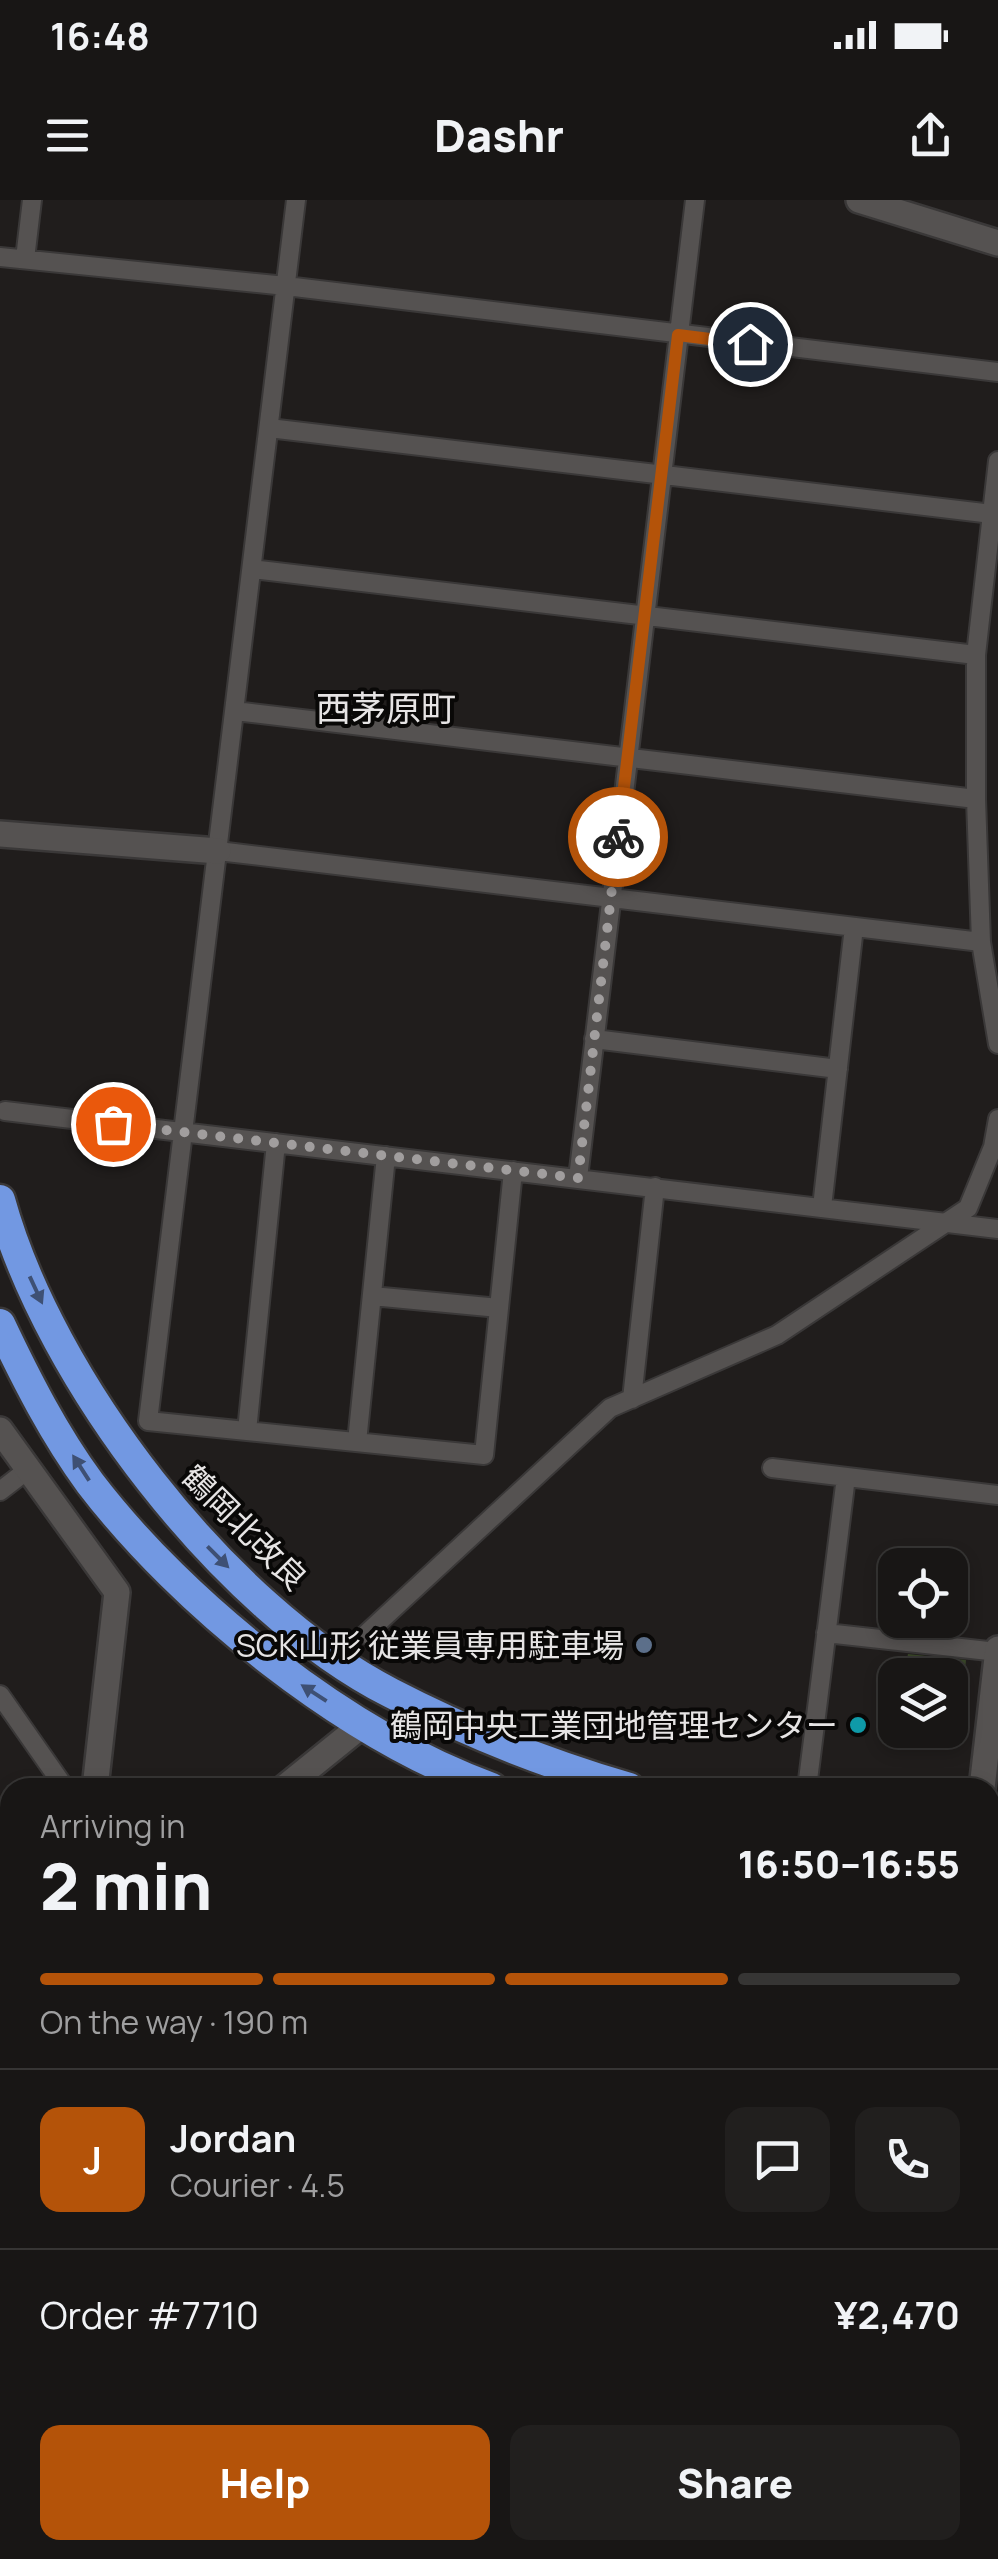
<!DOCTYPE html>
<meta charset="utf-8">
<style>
body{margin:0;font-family:Manrope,"Noto Sans JP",sans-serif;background:#211f1e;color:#f1f3f6;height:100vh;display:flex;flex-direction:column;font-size:38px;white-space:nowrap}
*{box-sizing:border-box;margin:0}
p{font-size:32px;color:#9f9fa0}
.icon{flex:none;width:55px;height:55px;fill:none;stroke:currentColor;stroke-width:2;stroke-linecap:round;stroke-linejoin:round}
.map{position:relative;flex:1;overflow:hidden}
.side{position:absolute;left:0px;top:1578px;width:1000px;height:782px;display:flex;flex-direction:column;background:#181615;border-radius:30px 30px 0 0;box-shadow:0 5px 15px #0003,0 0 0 2px #363534}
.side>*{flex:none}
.buttons{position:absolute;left:878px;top:1348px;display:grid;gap:20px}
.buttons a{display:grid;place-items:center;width:90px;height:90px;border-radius:20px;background:#181615;box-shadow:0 5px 15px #0003,0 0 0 2px #363534;font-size:50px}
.pin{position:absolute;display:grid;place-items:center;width:85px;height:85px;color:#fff;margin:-42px;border:5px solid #fff;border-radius:50%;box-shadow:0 2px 10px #0007}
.courier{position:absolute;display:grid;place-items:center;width:100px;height:100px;margin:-50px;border:8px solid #b45309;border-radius:50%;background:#fff;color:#222;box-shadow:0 2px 12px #0007}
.overview em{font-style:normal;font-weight:800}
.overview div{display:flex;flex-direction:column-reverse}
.overview{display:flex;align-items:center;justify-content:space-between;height:170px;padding:0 40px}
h1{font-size:65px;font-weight:800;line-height:75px}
.bar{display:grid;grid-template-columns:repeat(4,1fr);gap:15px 10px;align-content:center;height:120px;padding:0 40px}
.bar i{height:12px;border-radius:8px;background:#363534}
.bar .on{background:#b45309}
.bar p{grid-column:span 4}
.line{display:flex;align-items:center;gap:25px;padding:0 40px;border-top:2px solid #363534}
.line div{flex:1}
.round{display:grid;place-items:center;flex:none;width:105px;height:105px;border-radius:20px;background:#211f1e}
.button{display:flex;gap:20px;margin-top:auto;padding:20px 40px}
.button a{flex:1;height:115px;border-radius:20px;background:#b45309;color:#fff;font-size:40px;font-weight:800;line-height:115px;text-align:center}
.button a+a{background:#211f1e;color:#f1f3f6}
.status{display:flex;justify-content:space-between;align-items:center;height:70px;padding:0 50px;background:#181615;direction:ltr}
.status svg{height:28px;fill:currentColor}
header{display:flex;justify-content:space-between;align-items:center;height:130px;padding:0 40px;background:#181615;font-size:45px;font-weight:800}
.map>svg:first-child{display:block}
.garden{fill:#384528}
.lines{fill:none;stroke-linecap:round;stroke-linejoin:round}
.lane-casing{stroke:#3a3838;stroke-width:14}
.street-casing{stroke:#3a3838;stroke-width:22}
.secondary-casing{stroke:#3a3838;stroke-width:30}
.highway-casing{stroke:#3a3838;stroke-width:35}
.lane{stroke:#555251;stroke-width:9}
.street{stroke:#555251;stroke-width:18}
.secondary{stroke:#555251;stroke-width:25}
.highway{stroke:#7298e2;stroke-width:30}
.oneway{fill:#3e5074}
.done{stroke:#a19e9e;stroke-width:10;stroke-dasharray:0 18}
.route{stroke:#b45309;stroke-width:12}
.service-dot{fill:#5c6f8a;stroke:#090807;stroke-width:4}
.culture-dot{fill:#0f9aa8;stroke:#090807;stroke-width:4}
.labels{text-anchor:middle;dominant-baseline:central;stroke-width:8;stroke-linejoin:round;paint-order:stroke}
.street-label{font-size:32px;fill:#e6e4e4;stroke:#090807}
.poi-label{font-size:32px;fill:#e6e4e4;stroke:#090807;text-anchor:end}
.neighbourhood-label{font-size:35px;fill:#e6e4e4;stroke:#090807}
</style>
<div class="status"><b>16:48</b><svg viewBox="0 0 49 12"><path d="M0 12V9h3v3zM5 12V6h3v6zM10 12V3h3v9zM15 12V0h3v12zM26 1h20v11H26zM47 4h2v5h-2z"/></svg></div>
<header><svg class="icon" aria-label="menu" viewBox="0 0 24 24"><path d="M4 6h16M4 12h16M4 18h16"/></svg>Dashr<svg class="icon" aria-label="share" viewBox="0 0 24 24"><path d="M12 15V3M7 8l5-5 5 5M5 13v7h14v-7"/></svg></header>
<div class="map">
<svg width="998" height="2359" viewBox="0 0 998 2359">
<rect width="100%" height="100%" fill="#201d1c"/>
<path class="garden" d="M908 1454 966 1460 964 1480 904 1472Z"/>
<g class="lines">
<defs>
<path id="lane" d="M0 2115 10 2116
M0 2323 10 2324
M228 2350 270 2355 271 2350
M29 2359 30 2350
M532 2359 533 2350"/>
<path id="street" d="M296 0 148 1221 484 1255 513 971
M0 57 286 86 998 172
M25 59 32 0
M269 228 992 314
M998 261 976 455V599L981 742 998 844
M252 369 976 455
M235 511 976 599
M218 651 981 742
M594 839 838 869
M5 911 998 1029
M578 978 695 0
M822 1007 854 727
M372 1096 499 1108
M632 1199 655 987
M247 1231 276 943
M357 1242 386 956
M772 1268 998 1295
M0 1291 26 1271
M826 1433 998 1452
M366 1434 610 1208 777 1135 968 1008 993 947 998 919
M0 1495 65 1588
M807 1588 846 1277"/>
<path id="secondary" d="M859 0 998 43
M0 634 218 651
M0 1230 117 1392 95 1588
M284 1588 362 1525
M982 1588 998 1449
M0 1834 10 1825
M990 2226 998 2227
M889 2359 890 2350"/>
<path id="highway" d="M0 1000C49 1179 224 1408 391 1493 466 1532 548 1564 629 1588
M0 1124C26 1179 54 1234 90 1283 183 1405 347 1536 492 1588
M990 1652 998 1653
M990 1689 998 1690"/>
</defs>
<use href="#lane" class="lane-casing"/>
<use href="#street" class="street-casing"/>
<use href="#secondary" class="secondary-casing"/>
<use href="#highway" class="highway-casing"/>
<use href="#lane" class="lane"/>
<use href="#street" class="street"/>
<use href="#secondary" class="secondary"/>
<use href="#highway" class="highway"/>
</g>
<defs><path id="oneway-solid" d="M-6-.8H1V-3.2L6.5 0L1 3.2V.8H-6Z" transform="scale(2.5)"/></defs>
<g class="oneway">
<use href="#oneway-solid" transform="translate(36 1090) rotate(65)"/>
<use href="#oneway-solid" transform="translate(81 1268) rotate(-123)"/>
<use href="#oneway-solid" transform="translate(218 1357) rotate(45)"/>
<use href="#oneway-solid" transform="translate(314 1493) rotate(-147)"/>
</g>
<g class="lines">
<path class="done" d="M113 924 578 978 618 637"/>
<path class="route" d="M618 637 678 135 750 144"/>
</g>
<circle class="service-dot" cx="644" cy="1445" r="10"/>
<circle class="culture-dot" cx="858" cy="1525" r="10"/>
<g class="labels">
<g class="street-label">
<text transform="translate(245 1327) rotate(45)">鶴岡北改良</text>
</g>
<g class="poi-label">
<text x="624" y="1445">SCK山形 従業員専用駐車場</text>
<text x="838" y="1525">鶴岡中央工業団地管理センター</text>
</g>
<g class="neighbourhood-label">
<text x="386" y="508">西茅原町</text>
</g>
</g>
</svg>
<div class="buttons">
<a><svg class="icon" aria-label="locate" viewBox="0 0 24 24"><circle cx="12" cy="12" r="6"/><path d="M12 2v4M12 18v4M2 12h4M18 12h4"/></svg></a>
<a><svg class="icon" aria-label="layers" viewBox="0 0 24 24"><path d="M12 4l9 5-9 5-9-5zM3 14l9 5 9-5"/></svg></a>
</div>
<div class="pin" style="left:113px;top:924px;background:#ea580c"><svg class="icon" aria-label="bag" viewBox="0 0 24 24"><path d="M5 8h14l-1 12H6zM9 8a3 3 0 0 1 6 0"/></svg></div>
<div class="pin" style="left:750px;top:144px;background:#1f2937"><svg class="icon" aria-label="home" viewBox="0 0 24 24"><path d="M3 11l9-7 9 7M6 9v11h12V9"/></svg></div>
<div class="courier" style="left:618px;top:637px"><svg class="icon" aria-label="bike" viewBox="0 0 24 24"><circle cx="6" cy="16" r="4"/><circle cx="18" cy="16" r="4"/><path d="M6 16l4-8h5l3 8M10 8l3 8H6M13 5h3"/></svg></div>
<section class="side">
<div class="overview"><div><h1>2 min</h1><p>Arriving in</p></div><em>16:50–16:55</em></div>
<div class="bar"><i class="on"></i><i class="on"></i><i class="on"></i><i></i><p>On the way · 190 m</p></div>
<div class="line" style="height:180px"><b class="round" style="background:#b45309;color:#fff">J</b><div><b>Jordan</b><p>Courier · 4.5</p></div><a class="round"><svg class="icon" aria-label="chat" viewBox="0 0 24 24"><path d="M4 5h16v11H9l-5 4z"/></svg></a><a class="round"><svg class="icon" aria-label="phone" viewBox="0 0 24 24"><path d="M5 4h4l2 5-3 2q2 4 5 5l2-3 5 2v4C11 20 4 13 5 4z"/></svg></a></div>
<div class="line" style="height:130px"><div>Order #7710</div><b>¥2,470</b></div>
<div class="button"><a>Help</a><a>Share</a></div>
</section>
</div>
